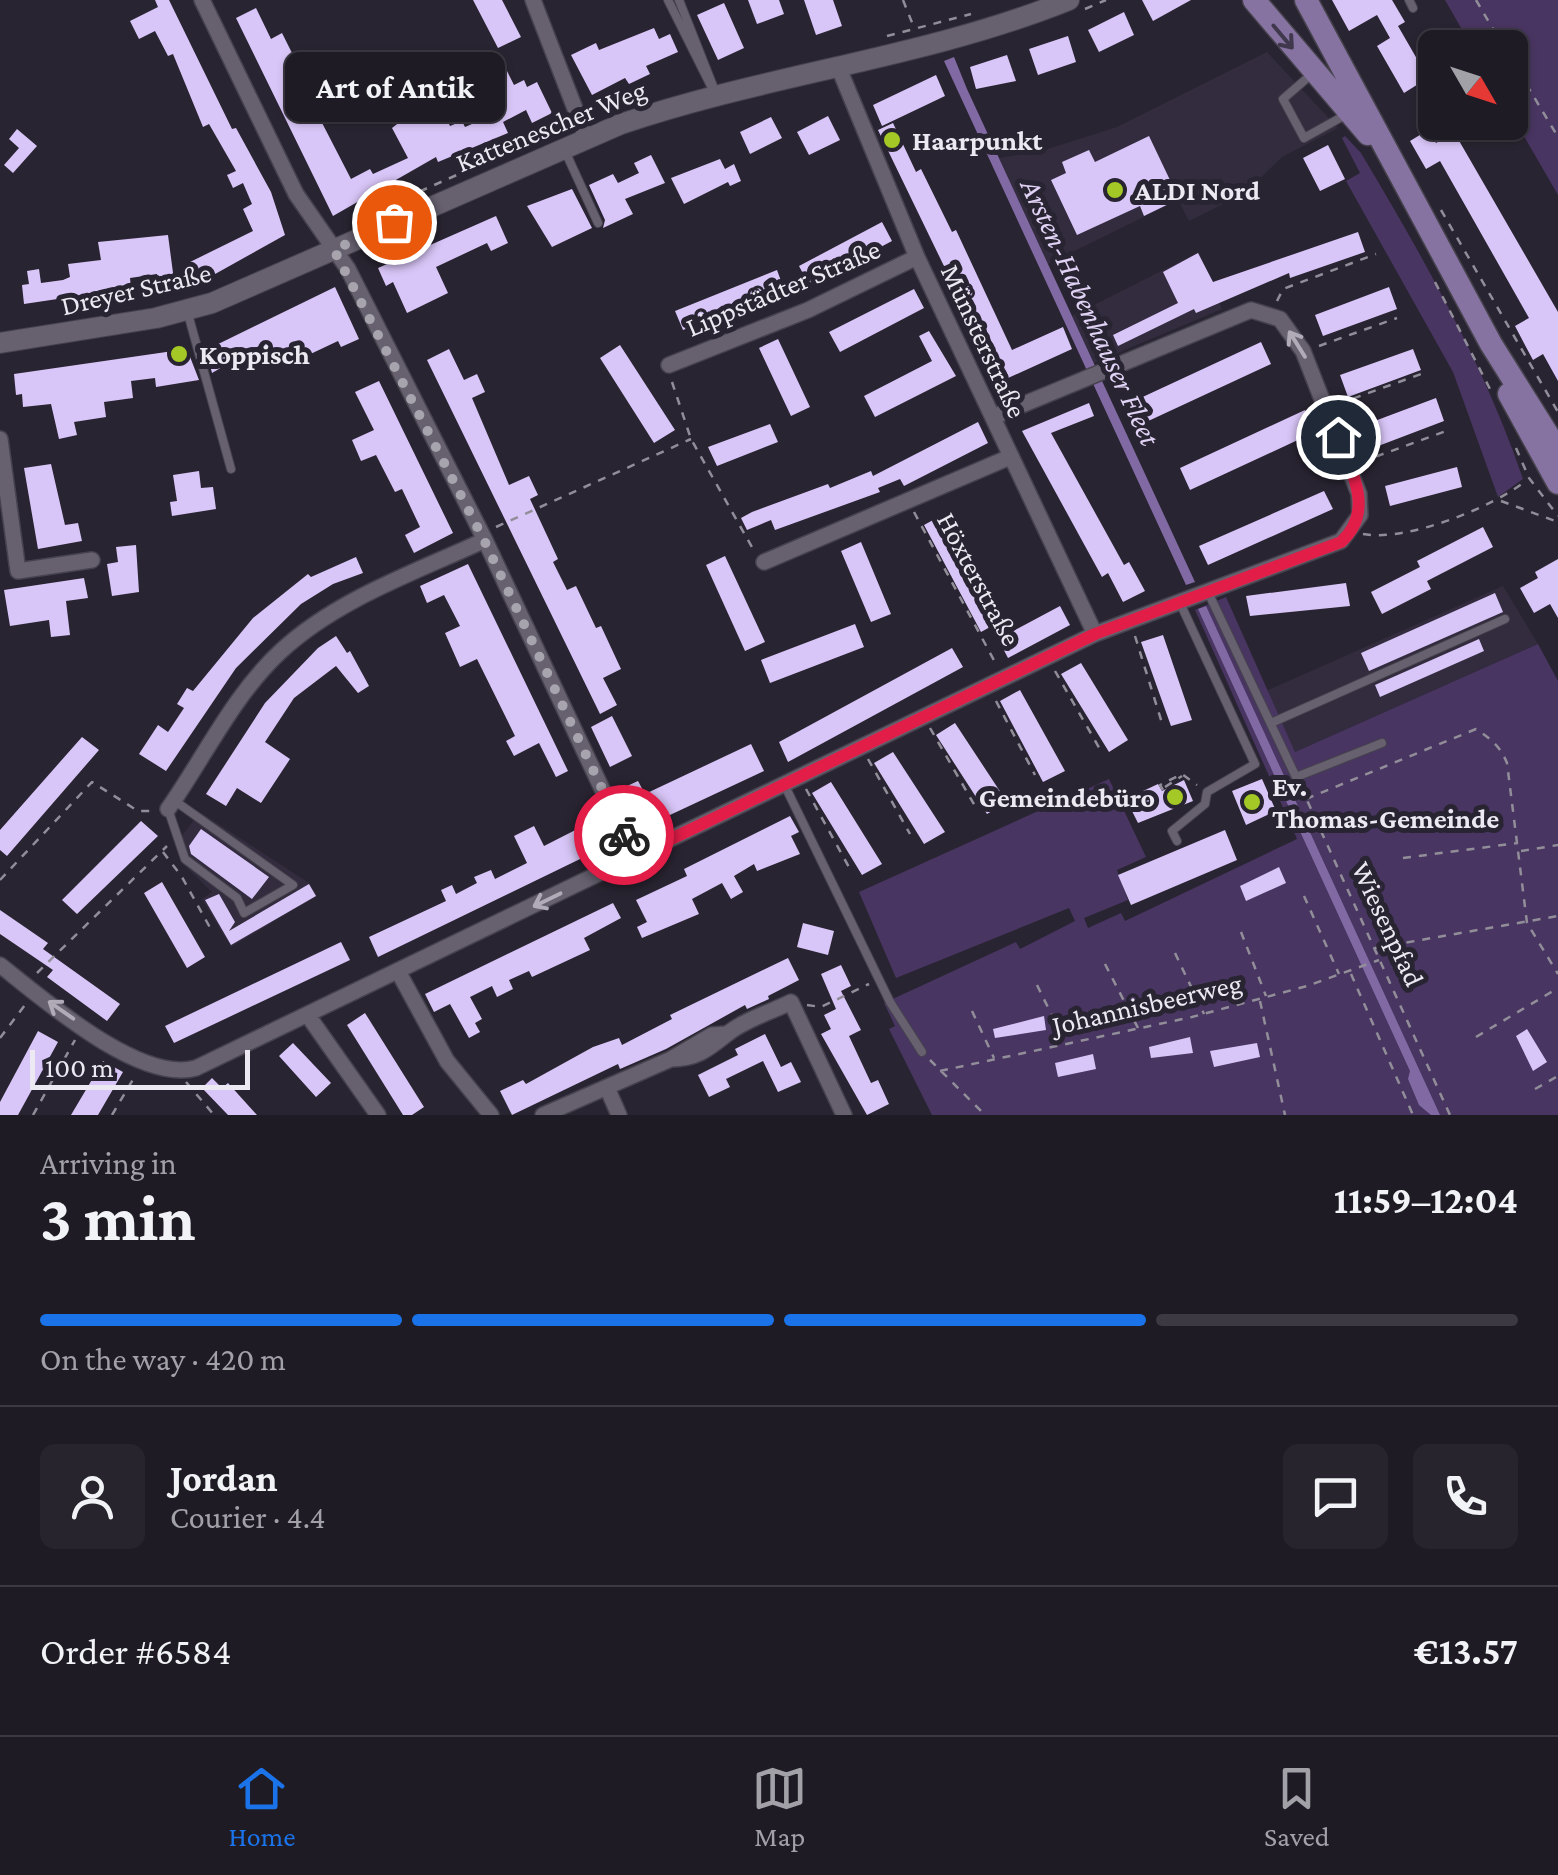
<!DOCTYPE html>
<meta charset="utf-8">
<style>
body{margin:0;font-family:"Crimson Pro",serif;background:#27242d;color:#f1f3f6;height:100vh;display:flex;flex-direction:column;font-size:38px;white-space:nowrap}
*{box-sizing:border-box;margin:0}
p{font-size:32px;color:#a1a1a7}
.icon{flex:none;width:55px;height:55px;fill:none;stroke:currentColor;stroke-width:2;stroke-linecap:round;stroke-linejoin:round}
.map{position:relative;height:1115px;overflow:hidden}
.details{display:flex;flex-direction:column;background:#1f1b25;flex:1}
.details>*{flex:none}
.needle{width:65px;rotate:129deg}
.buttons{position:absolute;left:1418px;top:30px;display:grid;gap:20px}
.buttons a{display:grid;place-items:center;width:110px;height:110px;border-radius:15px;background:#1f1b25;box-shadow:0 2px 8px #0004,0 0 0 2px #3c3942;font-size:50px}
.scale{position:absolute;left:30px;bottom:25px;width:220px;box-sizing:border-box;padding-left:10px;border:5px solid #ece9f2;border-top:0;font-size:28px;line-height:35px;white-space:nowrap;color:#ece9f2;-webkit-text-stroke:8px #292431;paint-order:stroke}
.pin{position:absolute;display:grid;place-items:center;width:85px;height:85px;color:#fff;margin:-42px;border:5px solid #fff;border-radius:50%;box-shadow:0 2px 10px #0007}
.courier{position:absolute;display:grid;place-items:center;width:100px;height:100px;margin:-50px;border:8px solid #e11d48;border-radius:50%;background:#fff;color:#222;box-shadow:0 2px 12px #0007}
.bubble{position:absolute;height:70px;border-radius:15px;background:#1f1b25;box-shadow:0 2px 8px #0004,0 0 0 2px #3c3942;font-size:32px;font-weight:700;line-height:70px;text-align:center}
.head em{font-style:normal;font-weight:700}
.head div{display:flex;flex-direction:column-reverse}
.head{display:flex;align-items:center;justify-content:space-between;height:170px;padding:0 40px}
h1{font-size:65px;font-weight:700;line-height:75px}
.bar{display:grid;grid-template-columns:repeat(4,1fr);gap:15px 10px;align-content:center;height:120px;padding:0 40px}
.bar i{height:12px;border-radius:8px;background:#3c3942}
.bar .selected{background:#1a73e8}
.bar p{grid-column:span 4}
.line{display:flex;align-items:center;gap:25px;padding:0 40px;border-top:2px solid #3c3942}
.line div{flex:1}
.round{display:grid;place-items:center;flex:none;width:105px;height:105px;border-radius:15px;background:#27242d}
.menu{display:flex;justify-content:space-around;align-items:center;height:140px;border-top:2px solid #3c3942;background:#1f1b25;font-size:28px;color:#a1a1a7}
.menu a{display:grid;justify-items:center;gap:5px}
.menu .selected{color:#1a73e8}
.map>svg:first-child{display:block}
.built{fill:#332c3f}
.green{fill:#483561}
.water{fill:#816aa3}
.building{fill:#d9c6f8}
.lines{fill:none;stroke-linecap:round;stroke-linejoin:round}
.lane-casing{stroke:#46424d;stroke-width:10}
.street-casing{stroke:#46424d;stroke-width:18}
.secondary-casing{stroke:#46424d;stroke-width:22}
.primary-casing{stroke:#46424d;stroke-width:25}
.path{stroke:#928e99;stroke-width:2.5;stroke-dasharray:8 8;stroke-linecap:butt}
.lane{stroke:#66606f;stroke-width:8}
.street{stroke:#66606f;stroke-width:15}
.secondary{stroke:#66606f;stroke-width:20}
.primary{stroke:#8673a1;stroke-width:22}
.oneway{stroke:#40384d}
.oneway2{stroke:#b0abb7}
.done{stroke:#a8a4ae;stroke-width:10;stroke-dasharray:0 18}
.route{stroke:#e11d48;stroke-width:12}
.poi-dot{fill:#a4c825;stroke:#292431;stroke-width:4}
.labels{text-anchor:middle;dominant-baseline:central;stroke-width:10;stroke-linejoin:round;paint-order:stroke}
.street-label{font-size:28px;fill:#ece9f2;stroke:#292431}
.poi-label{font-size:28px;font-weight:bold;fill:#ece9f2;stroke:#292431;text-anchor:start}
.water-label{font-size:30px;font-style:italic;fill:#e0d3f5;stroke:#292431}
</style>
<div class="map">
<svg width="1558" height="1115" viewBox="0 0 1558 1115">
<rect width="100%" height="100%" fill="#292431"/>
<path class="built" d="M1267 52 1338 128 1282 157 1245 193 1189 221 1178 200 1048 264 999 158 1038 152 1117 127Z
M1199 252 1222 309 1094 363 1072 316Z
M1503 586 1538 644 1295 752 1266 691Z
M200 812 309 883 317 896 231 947 202 899 212 892 182 863 177 842Z"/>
<path class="green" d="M1445 0H1558V195L1510 112V48L1472 47Z
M1345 136 1361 153C1423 257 1484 364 1523 479L1498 497 1453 372 1346 181 1360 173 1342 138Z
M1226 597 1295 752 1538 644 1558 681V1115H932L889 1029 895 1026 884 1003 1016 942 1020 949 1075 921 1069 908 896 978 859 892 1109 779 1146 857 1117 870 1128 900 1084 918 1088 928 1121 913 1125 921 1297 839 1195 610Z"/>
<path class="water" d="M954 57 967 89 1195 582 1186 585 944 61Z
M1206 606 1440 1115H1431L1419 1105 1408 1079 1410 1071 1198 609Z"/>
<path class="building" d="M155 0H169L232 129 236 128 271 192 285 235 199 283 188 263 253 231 243 209 252 204 243 183 233 188 227 175 236 171 209 124 203 127 173 54 168 56 155 31 139 39 130 21 158 7Z
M473 0H502L521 37 498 48Z
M748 0H779L784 14 757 24Z
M804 0H833L842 26 816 35Z
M1142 0H1191L1153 21Z
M1332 0H1392L1405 22 1398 26 1428 78 1404 93 1377 46 1390 38 1377 15 1349 31Z
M724 3 744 48 718 60 697 15Z
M256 8 271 39 282 33 297 63 305 59 313 75 296 84 312 120 319 117 351 179 370 169 373 174 408 158 392 128 418 108 425 121 444 112 450 126 462 121 465 127 497 113 476 71 501 59 514 85 524 80 527 87 537 82 552 113 532 123 526 110 503 122 508 133 438 162 436 157 333 216 236 18Z
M1124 12 1134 35 1099 52 1088 30Z
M654 28 659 39 670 34 678 52 646 66 650 74 629 84 625 78 592 95 571 55 596 43 599 50Z
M1068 36 1076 62 1038 75 1029 49Z
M1007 55 1016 81 976 89 970 67Z
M936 75 945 96 882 126 873 105Z
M828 116 840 140 809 155 797 132Z
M771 117 782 138 750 154 740 132Z
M893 123 916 172 921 169 952 232 956 230 1012 350 1063 327 1072 349 1008 378 983 323 974 328 878 130Z
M17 129 37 146 13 173 4 165 19 148 9 139Z
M1428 130 1436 143 1454 132 1558 312V381L1543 354 1533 360 1526 347 1515 326 1529 318 1440 161 1426 169 1410 141Z
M1149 136 1179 199 1144 216 1140 206 1077 235 1051 180 1066 173 1062 162 1089 150 1095 162Z
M1328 145 1345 179 1320 191 1303 158Z
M651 155 665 183 625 199 633 214 603 228 605 220 589 185 613 174 618 183 639 173 634 163Z
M720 159 725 169 734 164 741 181 730 186 728 182 684 204 671 178Z
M572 189 592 228 552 247 527 206Z
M496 216 508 243 491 251 487 243 436 267 448 293 407 313 393 282 386 286 378 268Z
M882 222 892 241 809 285 799 266Z
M1358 232 1365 252 1290 278 1289 273 1196 313 1194 309 1118 346 1113 335 1178 303 1163 272 1198 253 1213 282Z
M168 235 175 288 159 290 157 274 130 278 131 288 24 304 22 285 29 284 27 271 39 269 41 283 63 280 70 277 68 264 101 260 98 242Z
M777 270 785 292 683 330 675 311Z
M335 287 359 339 341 347 338 341 302 358 299 351 274 363 264 343 212 373 206 350Z
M1389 287 1397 309 1323 336 1315 315Z
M914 289 924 308 840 352 829 332Z
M929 331 956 376 875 417 864 396 932 361 919 336Z
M778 339 810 407 791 416 759 348Z
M1261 342 1271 364 1144 423 1134 401Z
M620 345 675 430 654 443 600 358Z
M187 349 199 380 156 387 155 378 131 381 133 398 104 402 106 417 74 422 77 435 59 439 51 404 23 407 22 394 16 395 14 374Z
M449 349 464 380 477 374 485 392 472 398 509 485 529 476 538 495 530 499 558 559 553 562 567 590 576 586 596 628 601 626 621 669 603 678 617 705 600 714 427 360Z
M1413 349 1421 370 1348 397 1340 375Z
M379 381 453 533 414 553 405 535 420 527 402 489 395 492 376 455 361 461 352 440 374 430 355 392Z
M1436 398 1444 421 1373 448 1364 425Z
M1089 403 1094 416 1051 433 1124 565 1129 562 1145 591 1123 602 1108 573 1102 577 1022 431Z
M1305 410 1315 432 1190 490 1180 468Z
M978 422 988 443 904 486 900 479 878 488 880 492 775 530 771 520 747 530 741 518 752 512 828 484 830 488 871 471 873 476Z
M770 424 778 442 717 466 708 447Z
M51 464 65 525 78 523 82 541 38 549 24 468Z
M1457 467 1462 487 1390 506 1385 486Z
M199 471 201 488 213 487 216 509 172 516 170 502 177 501 173 475Z
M1324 491 1333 509 1208 565 1199 546Z
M944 514 1001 621 981 632 924 525Z
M1483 527 1493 547 1427 581 1431 589 1382 614 1371 592 1420 567 1417 561Z
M861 542 891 614 871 622 841 551Z
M136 545 139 592 112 596 107 564 118 562 116 547Z
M725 556 765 642 745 651 706 565Z
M356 557 363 573 333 584 301 604 236 668 166 771 139 754 158 725 168 732 184 708 177 704 187 688 193 691 253 618 308 574 311 577Z
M1558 559V618L1550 604 1534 613 1520 588 1538 578 1535 572Z
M468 564 568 771 556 777 539 743 514 756 506 741 515 736 477 659 460 667 445 633 460 626 444 595 427 603 420 586Z
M84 578 88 598 66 601 70 635 51 637 49 620 10 626 4 590Z
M1346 583 1350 606 1250 616 1246 596Z
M1495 593 1503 612 1369 671 1361 653Z
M1060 606 1070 625 1008 658 998 639Z
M855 624 864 647 770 683 761 660Z
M1163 635 1192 720 1171 726 1141 642Z
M336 636 347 653 350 651 369 686 358 693 336 666 294 698 265 742 290 759 261 803 237 788 226 806 206 794 265 703 318 648Z
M1479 639 1484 651 1380 697 1375 685Z
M952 648 963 667 788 762 779 742Z
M1081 663 1128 740 1109 752 1061 674Z
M1020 690 1065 771 1043 782 1000 701Z
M612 716 632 756 610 767 591 727Z
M955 723 1007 802 987 814 936 735Z
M82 737 99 750 7 856 0 850V830Z
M751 744 764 771 640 829 626 801 633 798 627 786 638 781 645 794Z
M893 752 945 832 924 844 874 763Z
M1262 779 1276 811 1246 825 1232 791Z
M1184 780 1193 801 1138 823 1126 799 1158 784 1162 791Z
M831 782 882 864 862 875 812 793Z
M790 816 799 832 791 836 800 854 757 871 754 864 734 876 743 892 731 899 722 883 692 899 699 914 642 938 637 927 647 922 636 900 687 876 684 869Z
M599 818 611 844 378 957 369 937 446 901 441 890 452 885 456 894 477 883 474 877 491 870 495 879 527 863 514 836 534 826 544 846Z
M141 821 158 836 77 914 62 900Z
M201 829 269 877 252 899 191 854 189 846Z
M1225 830 1237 860 1131 905 1118 875Z
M1279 867 1286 883 1246 901 1240 886Z
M162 882 205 957 187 968 144 893Z
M309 884 316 896 231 945 205 900 219 894 235 922 229 931Z
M613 903 621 918 584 938 590 950 532 977 529 971 509 980 513 989 497 997 492 986 470 997 482 1019 475 1023 480 1032 469 1038 450 1004 434 1012 425 994Z
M0 910 48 943 43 949 120 1004 107 1021 47 977 53 970 0 934Z
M803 923 834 931 828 955 797 947Z
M341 942 350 960 174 1043 165 1026Z
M788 958 799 980 768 996 769 999 747 1009 745 1005 666 1049 620 1069 618 1064 512 1115 500 1091 523 1080 526 1084 593 1047 619 1038 622 1045 672 1019 670 1015Z
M841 965 851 986 841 991 861 1030 849 1036 871 1083 878 1080 889 1104 867 1115 821 1034 831 1029 824 1015 836 1009 821 974Z
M1187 992 1190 1005 1150 1014 1147 1001Z
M365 1013 424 1107 412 1115H403L347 1025Z
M1044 1016 1046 1030 995 1038 993 1029Z
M1527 1029 1547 1062 1533 1071 1516 1036Z
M38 1031 58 1042 18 1115H0V1102Z
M765 1034 781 1067 791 1062 801 1082 778 1092 763 1061 726 1079 730 1087 709 1097 698 1075 738 1055 735 1049Z
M1190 1037 1193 1053 1151 1058 1149 1047Z
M293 1043 331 1083 316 1097 279 1056Z
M1257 1043 1260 1057 1214 1067 1210 1051Z
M1093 1054 1096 1069 1058 1077 1055 1063Z
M103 1061 123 1072 98 1115H71Z
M212 1078 222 1088 228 1083 257 1115H228L202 1088Z"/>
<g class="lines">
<defs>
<path id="lane" d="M668 0 715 94
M679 0 715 91
M1409 0 1413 8
M1313 73 1283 99 1304 138 1349 113
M565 151 598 223
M188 314 231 469
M1207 590 1296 777 1382 743
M1271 723 1505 619
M785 786 890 1002 922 1052
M168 809 185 859 237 898 244 913 293 885 175 801
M1177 841 1172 831 1205 804 1207 792 1255 764 1180 603"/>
<path id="street" d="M202 0 296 194 348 269 485 540 634 857
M533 0 586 137
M838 66 917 257 1095 634
M669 365 808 310 917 257
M0 439 18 571 92 560
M764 562 1010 457
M168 809C204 758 234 694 281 651 337 599 416 572 485 540
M0 965C43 999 140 1084 196 1068L1095 634 1341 541 1360 515 1359 494 1303 351 1280 319 1251 310 993 417
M399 973 447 1061 491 1115
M309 1017 378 1115
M671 1059 712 1035 726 1034
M608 1090 619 1115
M543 1115 671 1059C697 1059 708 1049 727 1034 744 1020 771 1012 791 1002L844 1115"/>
<path id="secondary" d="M0 343 156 318 212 303 621 124C768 74 925 58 1069 0"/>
<path id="primary" d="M1254 0 1368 134
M1306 0 1491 344 1558 451
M1509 394 1558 483"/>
</defs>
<use href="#lane" class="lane-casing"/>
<use href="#street" class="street-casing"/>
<use href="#secondary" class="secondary-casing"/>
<use href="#primary" class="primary-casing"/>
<path class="path" d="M903 0 913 25
M1476 0 1504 48
M1085 9 1106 0
M887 36 971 14
M1510 57 1558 137
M405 198 567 126
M1441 210 1558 412
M1435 282 1491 391
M1277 301 1283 289 1376 254
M1319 346 1397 318
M672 382 691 439 753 549
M1338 404 1421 374
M1516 448 1529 478 1558 516
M1361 462 1449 430
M1501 501 1558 522
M914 512 996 664
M496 527 691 439
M1363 534C1406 542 1492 508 1527 480
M1135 636 1162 723
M1055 671 1101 751
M996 701 1035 775
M930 728 975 806
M868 759 910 834
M1165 787 1182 776
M1301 787 1450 1115
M806 789 850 869
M1163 790 1160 785 1182 774 1197 785
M1306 799 1476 729C1491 739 1500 746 1507 763L1527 923 1558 974
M1521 851 1558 845
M163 852 182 877 213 933
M1403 858 1518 843
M0 880 92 782 138 811H155
M1304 896 1339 974
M1241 932 1266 996
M1375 948 1558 916
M1175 953 1204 1014
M1105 964 1138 1028
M37 973 167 846
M1351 974 1413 1115
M1037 985 1065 1042
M1260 1001 1285 1115
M807 1005 821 1007 869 984
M972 1011 994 1058
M1476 1037 1558 988
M0 1038 25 1005
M930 1060 985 1115
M940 1071 1192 1017 1307 986 1379 960
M186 1082 214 1115
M1535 1089 1558 1076
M33 1115 75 1040
M112 1115 135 1076"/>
<use href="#lane" class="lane"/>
<use href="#street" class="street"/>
<use href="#secondary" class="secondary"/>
<use href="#primary" class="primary"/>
</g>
<defs><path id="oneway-shaft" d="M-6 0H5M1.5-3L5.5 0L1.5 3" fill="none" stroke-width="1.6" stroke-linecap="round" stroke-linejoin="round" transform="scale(2.5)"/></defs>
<use class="oneway" href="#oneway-shaft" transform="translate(1283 37) rotate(50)"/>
<g class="oneway2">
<use href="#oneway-shaft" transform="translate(1297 344) rotate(-122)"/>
<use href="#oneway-shaft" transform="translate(547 900) rotate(154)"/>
<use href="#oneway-shaft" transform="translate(61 1010) rotate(-145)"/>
</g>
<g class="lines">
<path class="done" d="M394 222 334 250 484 540 624 835"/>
<path class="route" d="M624 835 634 857 1095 634 1341 542C1375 511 1352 473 1338 437"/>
</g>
<g class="poi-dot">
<circle cx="892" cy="140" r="10"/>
<circle cx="1115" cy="190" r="10"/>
<circle cx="179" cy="354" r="10"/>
<circle cx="1175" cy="797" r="10"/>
<circle cx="1252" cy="802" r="10"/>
</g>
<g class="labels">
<g class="street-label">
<text transform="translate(551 126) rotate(-22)">Kattenescher Weg</text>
<text transform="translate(783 288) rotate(-23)">Lippstädter Straße</text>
<text transform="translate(136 289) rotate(-13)">Dreyer Straße</text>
<text transform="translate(984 341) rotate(65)">Münsterstraße</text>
<text transform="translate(979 579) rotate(62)">Höxterstraße</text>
<text transform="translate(1388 924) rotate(65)">Wiesenpfad</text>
<text transform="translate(1147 1004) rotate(-13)">Johannisbeerweg</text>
</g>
<g class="poi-label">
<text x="912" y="140">Haarpunkt</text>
<text x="1135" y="190">ALDI Nord</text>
<text x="199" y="354">Koppisch</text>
<text x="1272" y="786">Ev.<tspan x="1272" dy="32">Thomas-Gemeinde</tspan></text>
<text x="1155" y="797" text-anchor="end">Gemeindebüro</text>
</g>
<g class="water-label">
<text transform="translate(1091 312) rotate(65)">Arsten-Habenhauser Fleet</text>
</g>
</g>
</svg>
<div class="buttons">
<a><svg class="needle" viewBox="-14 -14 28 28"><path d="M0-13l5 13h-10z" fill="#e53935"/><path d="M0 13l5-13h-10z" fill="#a1a1a7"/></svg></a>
</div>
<div class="scale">100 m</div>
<div class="pin" style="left:394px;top:222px;background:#ea580c"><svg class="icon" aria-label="bag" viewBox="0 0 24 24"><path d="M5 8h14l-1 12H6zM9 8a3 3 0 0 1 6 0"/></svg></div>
<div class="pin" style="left:1338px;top:437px;background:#1f2937"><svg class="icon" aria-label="home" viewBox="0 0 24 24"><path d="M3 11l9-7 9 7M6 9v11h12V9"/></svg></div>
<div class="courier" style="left:624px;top:835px"><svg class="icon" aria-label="bike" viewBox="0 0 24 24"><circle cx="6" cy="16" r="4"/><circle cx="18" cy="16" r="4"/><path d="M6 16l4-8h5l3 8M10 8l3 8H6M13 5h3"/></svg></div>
<div class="bubble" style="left:285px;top:52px;width:220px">Art of Antik</div>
</div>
<section class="details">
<div class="head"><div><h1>3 min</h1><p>Arriving in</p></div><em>11:59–12:04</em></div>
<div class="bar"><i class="selected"></i><i class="selected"></i><i class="selected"></i><i></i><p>On the way · 420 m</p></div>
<div class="line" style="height:180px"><a class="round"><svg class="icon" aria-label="person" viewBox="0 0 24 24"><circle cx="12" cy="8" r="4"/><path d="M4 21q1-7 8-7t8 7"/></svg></a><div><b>Jordan</b><p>Courier · 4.4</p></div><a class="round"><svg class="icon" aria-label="chat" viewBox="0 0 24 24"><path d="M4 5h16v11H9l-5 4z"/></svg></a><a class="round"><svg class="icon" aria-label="phone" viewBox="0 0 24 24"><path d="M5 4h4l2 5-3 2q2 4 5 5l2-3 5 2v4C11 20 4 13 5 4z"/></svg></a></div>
<div class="line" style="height:130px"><div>Order #6584</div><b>€13.57</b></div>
</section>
<nav class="menu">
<a class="selected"><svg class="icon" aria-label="home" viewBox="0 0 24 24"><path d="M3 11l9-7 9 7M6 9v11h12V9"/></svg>Home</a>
<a><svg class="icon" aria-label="map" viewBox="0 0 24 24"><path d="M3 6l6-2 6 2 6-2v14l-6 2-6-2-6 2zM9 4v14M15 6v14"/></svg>Map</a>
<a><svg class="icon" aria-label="saved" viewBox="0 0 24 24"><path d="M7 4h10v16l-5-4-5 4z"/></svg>Saved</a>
</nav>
